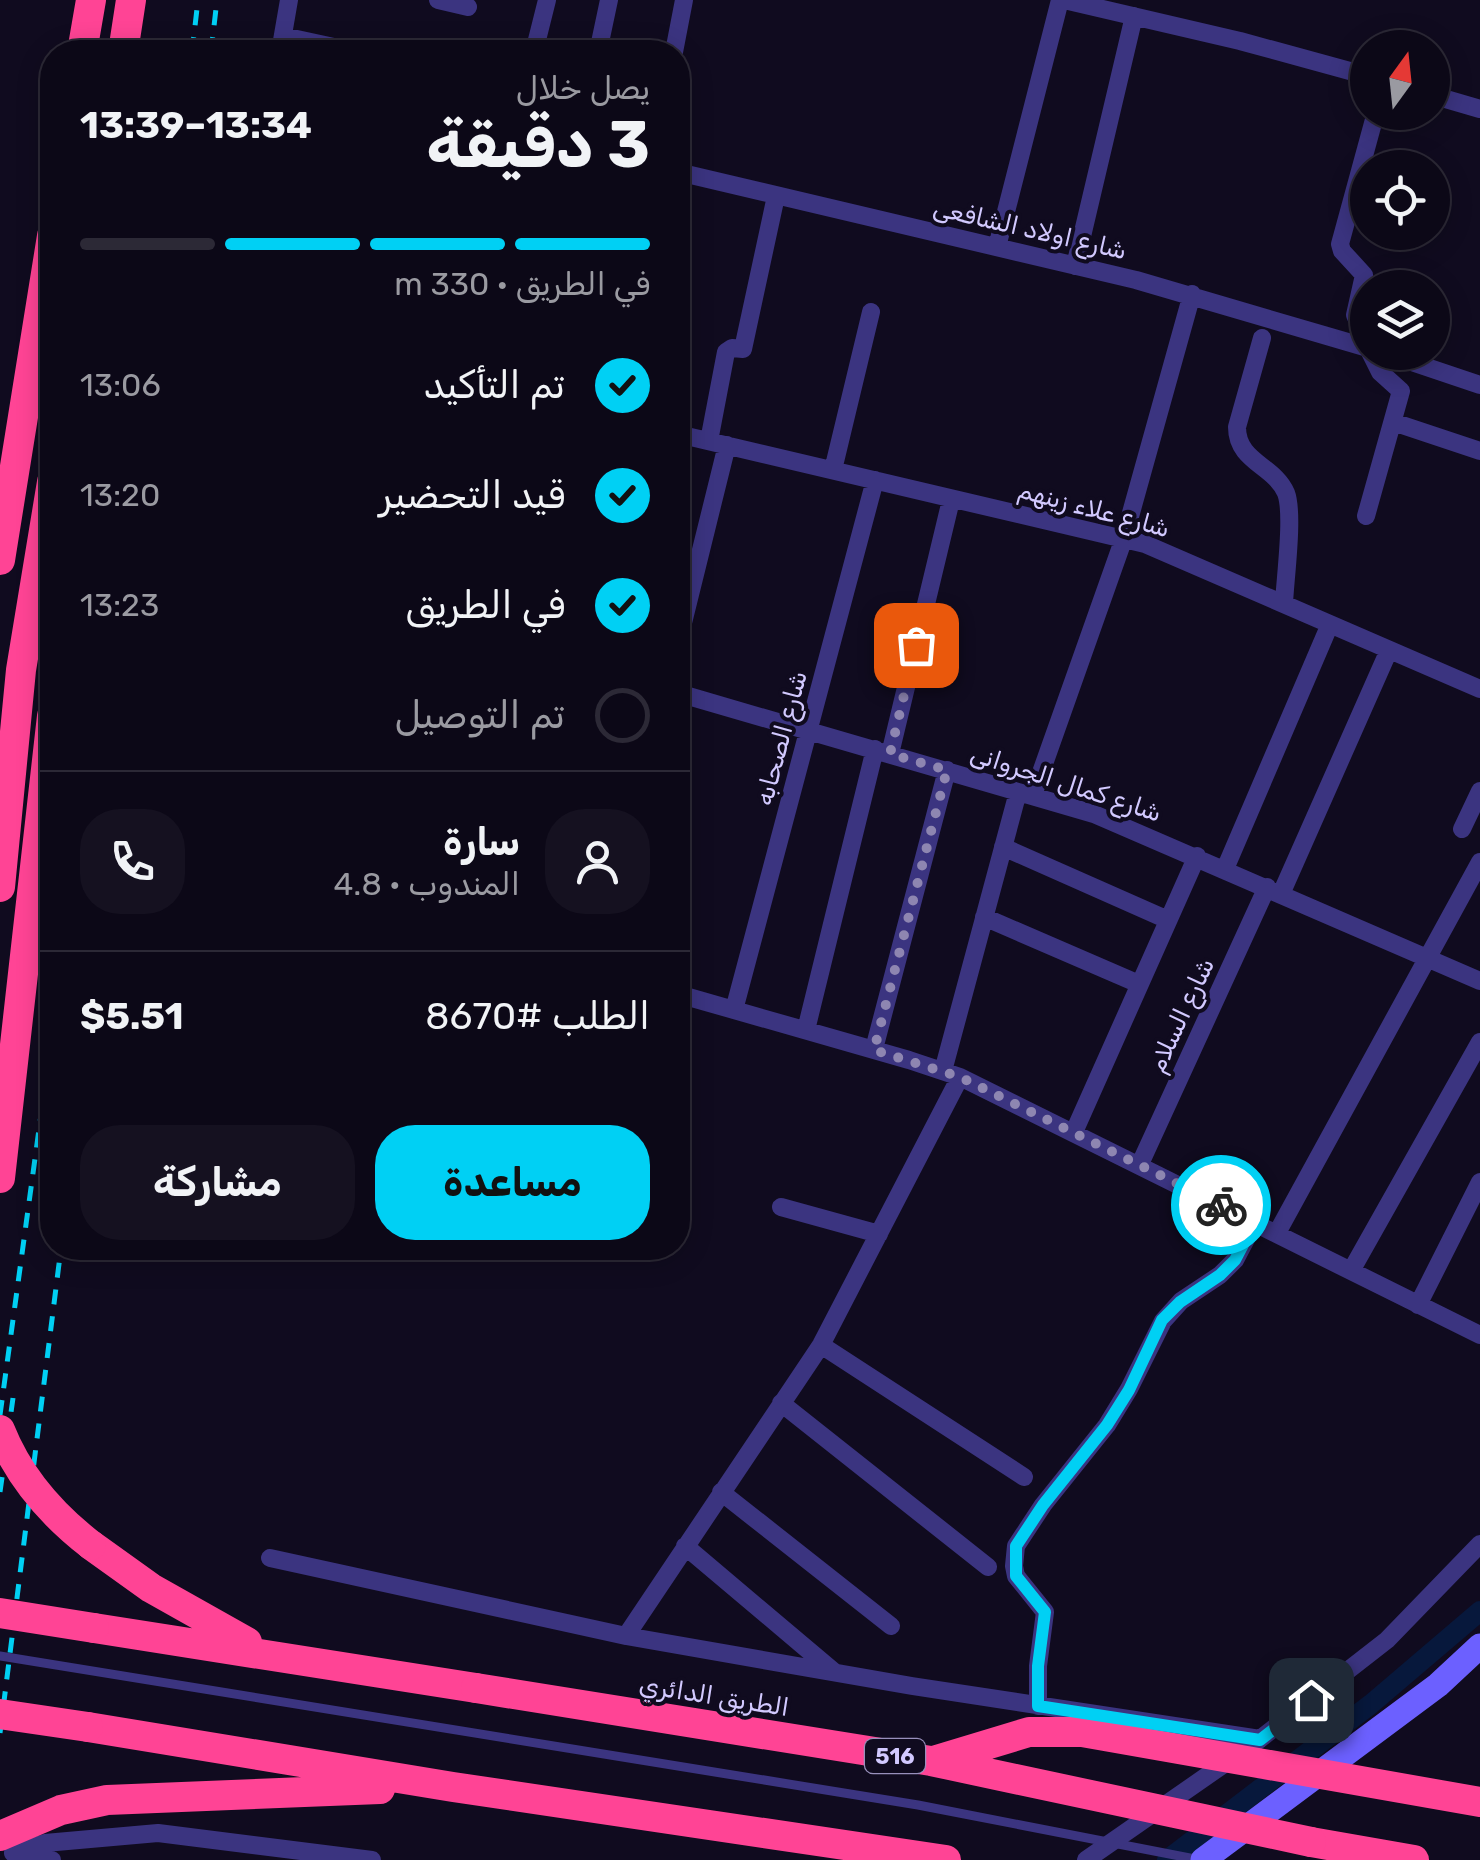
<!DOCTYPE html>
<html lang="ar">
<meta charset="utf-8">
<style>
body{margin:0;font-family:Rubik,Cairo,sans-serif;background:#151120;color:#f1f3f6;direction:rtl;height:100vh;display:flex;flex-direction:column;font-size:38px;white-space:nowrap}
*{box-sizing:border-box;margin:0}
p{font-size:32px;color:#9a9aa1}
.icon{flex:none;width:55px;height:55px;fill:none;stroke:currentColor;stroke-width:2;stroke-linecap:round;stroke-linejoin:round}
.map{position:relative;flex:1;overflow:hidden;direction:ltr}
.side{position:absolute;left:40px;top:40px;width:650px;height:1220px;display:flex;flex-direction:column;background:#0c0817;border-radius:40px;box-shadow:0 5px 25px #0003,0 0 0 2px #2c2936;direction:rtl}
.side>*{flex:none}
.needle{width:65px;rotate:15deg}
.tools{position:absolute;left:1350px;top:30px;display:grid;gap:20px}
.tools a{display:grid;place-items:center;width:100px;height:100px;border-radius:50%;background:#0c0817;box-shadow:0 5px 25px #0003,0 0 0 2px #2c2936;font-size:50px}
.pin{position:absolute;display:grid;place-items:center;width:85px;height:85px;color:#fff;margin:-42px;border-radius:20px;box-shadow:0 5px 15px #0006}
.courier{position:absolute;display:grid;place-items:center;width:100px;height:100px;margin:-50px;border:8px solid #00d0f4;border-radius:50%;background:#fff;color:#222;box-shadow:0 2px 12px #0007}
.summary em{font-style:normal;font-weight:700}
.summary div{display:flex;flex-direction:column-reverse}
.summary{display:flex;align-items:center;justify-content:space-between;height:170px;padding:0 40px}
h1{font-size:65px;font-weight:700;line-height:75px}
.bar{display:grid;grid-template-columns:repeat(4,1fr);gap:15px 10px;align-content:center;height:120px;padding:0 40px}
.bar i{height:12px;border-radius:8px;background:#2c2936}
.bar .current{background:#00d0f4}
.bar p{grid-column:span 4}
.line{display:flex;align-items:center;gap:25px;padding:0 40px;border-top:2px solid #2c2936}
.line div{flex:1}
.round{display:grid;place-items:center;flex:none;width:105px;height:105px;border-radius:40px;background:#151120}
ol{padding:0 40px;list-style:none}
li{display:flex;align-items:center;gap:30px;height:110px}
li p{margin-inline-start:auto}
li .icon{padding:10px;border-radius:50%;background:#00d0f4;color:#111;stroke-width:4}
li:last-child{color:#9a9aa1}
li i{width:55px;height:55px;border:5px solid #2c2936;border-radius:50%}
.button{display:flex;gap:20px;margin-top:auto;padding:20px 40px}
.button a{flex:1;height:115px;border-radius:40px;background:#00d0f4;color:#111;font-size:40px;font-weight:700;line-height:115px;text-align:center}
.button a+a{background:#151120;color:#f1f3f6}
.map>svg:first-child{display:block}
.lines{fill:none;stroke-linecap:round;stroke-linejoin:round}
.canal{stroke:#07183c;stroke-width:20}
.lane{stroke:#3b3480;stroke-width:9}
.street{stroke:#3b3480;stroke-width:18}
.secondary{stroke:#6c60ff;stroke-width:25}
.highway{stroke:#ff4495;stroke-width:30}
.rail{stroke:#00d0f4;stroke-width:5;stroke-dasharray:15 12;stroke-linecap:butt}
.highway-bridge{stroke:#ff4495;stroke-width:30}
.done{stroke:#8e86b1;stroke-width:10;stroke-dasharray:0 18}
.route{stroke:#00d0f4;stroke-width:12}
.labels{text-anchor:middle;dominant-baseline:central;stroke-width:8;stroke-linejoin:round;paint-order:stroke}
.shield{fill:#100b1f;stroke:#9890bc;stroke-width:2.5}
.shield-label{font-size:22px;font-weight:bold;fill:#d2c9ff}
.street-label{font-size:25px;fill:#d2c9ff;stroke:#100b1f}
</style>
<div class="map">
<svg width="1480" height="1860" viewBox="0 0 1480 1860">
<rect width="100%" height="100%" fill="#100b1f"/>
<g class="lines">
<path class="canal" d="M1167 1860 1371 1704 1480 1611"/>
<path class="lane" d="M0 1656 918 1805 1200 1860"/>
<path class="street" d="M438 0 468 7
M1064 0 1240 41 1368 76
M283 36 357 52
M280 52 289 0
M534 52 547 0
M598 52 609 0
M674 52 684 0
M1432 95 1480 109
M678 172 1136 280 1368 348
M997 247 1060 0
M1075 266 1134 16
M1262 338 1237 427C1237 462 1274 465 1286 493 1294 514 1285 579 1284 604
M1368 345 1355 315 1364 275 1342 251 1340 244 1376 112
M1382 352 1480 385
M1393 422 1480 451
M678 434 1145 544 1480 689
M709 441 726 352 732 348 743 349 776 196
M833 470 871 312
M1366 516 1401 391 1380 372 1370 352
M678 643 727 445
M678 693 1094 814 1480 981
M890 754 951 500
M1033 795 1124 538 1192 294
M1462 829 1480 791
M1003 847 1168 920
M1225 869 1330 624
M1281 894 1389 650
M984 917 1139 984
M678 994 909 1060 960 1077 1480 1335
M734 1010 875 480
M806 1030 875 749
M874 1049 947 770
M943 1071 1018 792
M1074 1132 1197 856
M1140 1164 1267 887
M781 1207 879 1234
M1277 1233 1480 862
M1351 1271 1480 1042
M1418 1305 1480 1182
M821 1345 1024 1477
M781 1403 988 1567
M721 1492 891 1626
M685 1546 833 1671
M270 1558 626 1636 912 1686 1260 1739
M626 1636 821 1345 960 1077
M1038 1706V1666L1045 1612 1016 1576 1014 1566 1016 1546 1043 1505 1107 1425 1129 1389 1163 1321 1181 1301 1220 1275 1235 1260 1255 1222
M13 1853 45 1843 158 1833 372 1860
M18 1854 52 1860
M1086 1860 1260 1739 1387 1640 1480 1544"/>
<path class="secondary" d="M1203 1860 1438 1685 1480 1646"/>
<path class="highway" d="M82 52 91 0
M123 52 131 0
M0 560 52 236
M0 887 21 670 52 482
M0 1178 52 716
M91 1545 151 1588 247 1642
M94 1628 476 1688
M88 1727 453 1787 946 1860
M0 1836 61 1810 107 1800 380 1789
M1311 1842 1414 1860"/>
<path class="rail" d="M192 52 198 0
M211 52 217 0
M0 1415 52 1034
M0 1492 13 1398
M0 1733 61 1248"/>
<path class="highway-bridge" d="M0 1430C19 1478 51 1514 91 1545
M0 1613 94 1628
M476 1688 931 1761 1311 1842
M0 1714 88 1727
M933 1761 1029 1732H1082L1480 1802"/>
</g>
<g class="lines">
<path class="done" d="M916 645 890 754 947 770 874 1050 960 1077 1221 1205"/>
<path class="route" d="M1221 1205 1255 1222 1235 1260 1220 1275 1180 1302 1162 1320 1129 1390 1107 1425 1043 1505 1016 1546V1576L1045 1612 1038 1666V1706L1260 1740 1311 1700"/>
</g>
<g class="labels">
<rect class="shield" x="865" y="1739" width="60" height="34" rx="8"/>
<g class="shield-label">
<text x="895" y="1756">516</text>
</g>
<g class="street-label">
<text transform="translate(1030 229) rotate(13)">شارع اولاد الشافعى</text>
<text transform="translate(1094 509) rotate(15)">شارع علاء زينهم</text>
<text transform="translate(781 738) rotate(-75)">شارع الصحابه</text>
<text transform="translate(1066 783) rotate(18)">شارع كمال الجروانى</text>
<text transform="translate(1181 1015) rotate(-65)">شارع السلام</text>
<text transform="translate(714 1696) rotate(9)">الطريق الدائري</text>
</g>
</g>
</svg>
<div class="tools">
<a><svg class="needle" viewBox="-14 -14 28 28"><path d="M0-13l5 13h-10z" fill="#e53935"/><path d="M0 13l5-13h-10z" fill="#9a9aa1"/></svg></a>
<a><svg class="icon" aria-label="locate" viewBox="0 0 24 24"><circle cx="12" cy="12" r="6"/><path d="M12 2v4M12 18v4M2 12h4M18 12h4"/></svg></a>
<a><svg class="icon" aria-label="layers" viewBox="0 0 24 24"><path d="M12 4l9 5-9 5-9-5zM3 14l9 5 9-5"/></svg></a>
</div>
<div class="pin" style="left:916px;top:645px;background:#ea580c"><svg class="icon" aria-label="bag" viewBox="0 0 24 24"><path d="M5 8h14l-1 12H6zM9 8a3 3 0 0 1 6 0"/></svg></div>
<div class="pin" style="left:1311px;top:1700px;background:#1f2937"><svg class="icon" aria-label="home" viewBox="0 0 24 24"><path d="M3 11l9-7 9 7M6 9v11h12V9"/></svg></div>
<div class="courier" style="left:1221px;top:1205px"><svg class="icon" aria-label="bike" viewBox="0 0 24 24"><circle cx="6" cy="16" r="4"/><circle cx="18" cy="16" r="4"/><path d="M6 16l4-8h5l3 8M10 8l3 8H6M13 5h3"/></svg></div>
<section class="side">
<div class="summary"><div><h1>3 دقيقة</h1><p>يصل خلال</p></div><em>13:34–13:39</em></div>
<div class="bar"><i class="current"></i><i class="current"></i><i class="current"></i><i></i><p>في الطريق · 330 m</p></div>
<ol>
<li><svg class="icon" aria-label="check" viewBox="0 0 24 24"><path d="M5 12l5 5 9-10"/></svg>تم التأكيد<p>13:06</p></li>
<li><svg class="icon" aria-label="check" viewBox="0 0 24 24"><path d="M5 12l5 5 9-10"/></svg>قيد التحضير<p>13:20</p></li>
<li><svg class="icon" aria-label="check" viewBox="0 0 24 24"><path d="M5 12l5 5 9-10"/></svg>في الطريق<p>13:23</p></li>
<li><i></i>تم التوصيل</li>
</ol>
<div class="line" style="height:180px"><a class="round"><svg class="icon" aria-label="person" viewBox="0 0 24 24"><circle cx="12" cy="8" r="4"/><path d="M4 21q1-7 8-7t8 7"/></svg></a><div><b>سارة</b><p>المندوب · 4.8</p></div><a class="round"><svg class="icon" aria-label="phone" viewBox="0 0 24 24"><path d="M5 4h4l2 5-3 2q2 4 5 5l2-3 5 2v4C11 20 4 13 5 4z"/></svg></a></div>
<div class="line" style="height:130px"><div>الطلب #8670</div><b>$5.51</b></div>
<div class="button"><a>مساعدة</a><a>مشاركة</a></div>
</section>
</div>
